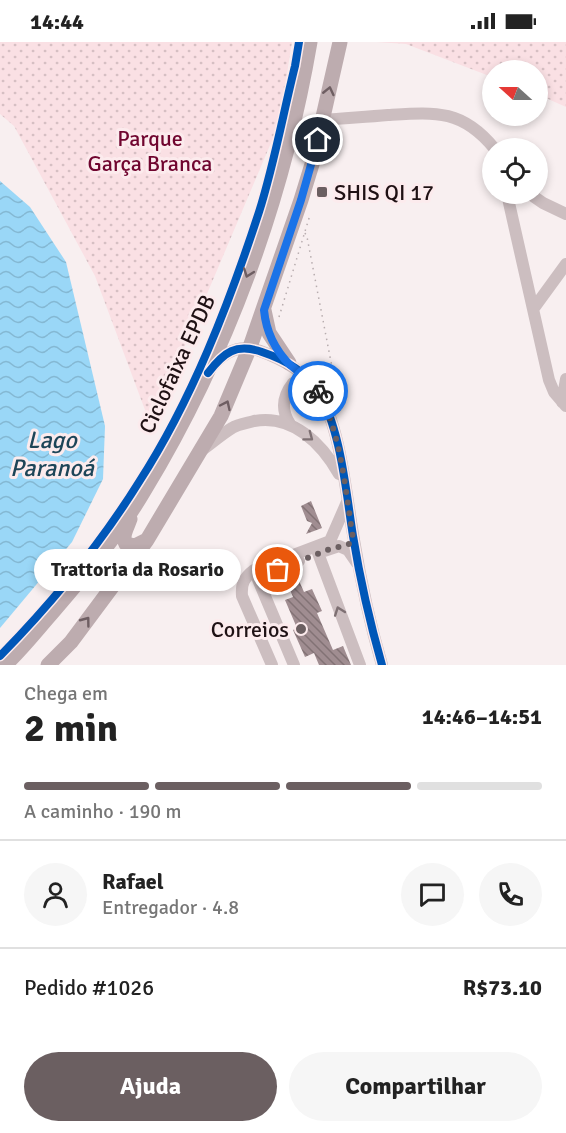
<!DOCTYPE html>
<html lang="pt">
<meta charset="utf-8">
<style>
body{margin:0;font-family:Signika,sans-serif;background:#f6f6f6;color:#222;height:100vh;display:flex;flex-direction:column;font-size:22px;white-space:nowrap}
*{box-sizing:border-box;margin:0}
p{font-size:20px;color:#767676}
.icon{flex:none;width:33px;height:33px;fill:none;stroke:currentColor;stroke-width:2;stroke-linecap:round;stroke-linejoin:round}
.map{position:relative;height:623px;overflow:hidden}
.drawer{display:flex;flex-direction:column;background:#fff;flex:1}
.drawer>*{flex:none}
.needle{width:39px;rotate:291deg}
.tools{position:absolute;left:482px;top:18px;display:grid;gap:12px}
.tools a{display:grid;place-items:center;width:66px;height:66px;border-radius:50%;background:#fff;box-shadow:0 3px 9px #0003;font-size:30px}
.pin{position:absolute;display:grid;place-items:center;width:51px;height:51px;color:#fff;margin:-26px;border:3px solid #fff;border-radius:50%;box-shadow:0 2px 6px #0007}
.courier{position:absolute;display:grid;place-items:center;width:60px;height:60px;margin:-30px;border:4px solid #1a73e8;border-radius:50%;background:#fff;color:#222;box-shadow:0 2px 8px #0007}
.bubble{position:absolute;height:42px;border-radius:21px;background:#fff;box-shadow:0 3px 9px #0003;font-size:20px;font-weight:700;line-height:42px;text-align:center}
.headline em{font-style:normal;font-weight:700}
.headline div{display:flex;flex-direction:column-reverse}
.headline{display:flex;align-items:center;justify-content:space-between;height:102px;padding:0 24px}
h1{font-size:39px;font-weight:700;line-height:45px}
.bar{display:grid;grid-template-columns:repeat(4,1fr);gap:9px 6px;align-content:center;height:72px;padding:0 24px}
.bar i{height:8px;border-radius:4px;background:#e0e0e0}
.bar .selected{background:#6b5f61}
.bar p{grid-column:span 4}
.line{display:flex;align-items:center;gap:15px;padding:0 24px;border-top:2px solid #e0e0e0}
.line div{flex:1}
.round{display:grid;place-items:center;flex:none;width:63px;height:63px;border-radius:32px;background:#f6f6f6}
.action{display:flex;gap:12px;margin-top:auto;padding:12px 24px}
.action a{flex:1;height:69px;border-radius:36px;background:#6b5f61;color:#fff;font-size:24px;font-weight:700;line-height:69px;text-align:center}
.action a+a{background:#f6f6f6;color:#222}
.status{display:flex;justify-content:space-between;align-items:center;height:42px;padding:0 30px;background:#fff;direction:ltr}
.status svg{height:16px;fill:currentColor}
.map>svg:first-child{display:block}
.park{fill:url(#park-dots)}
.water{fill:url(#water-waves)}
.building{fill:url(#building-back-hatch)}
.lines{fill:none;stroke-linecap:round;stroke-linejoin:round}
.path{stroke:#b7acae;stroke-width:1.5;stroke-dasharray:1.5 4.5;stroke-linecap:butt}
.minor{stroke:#ccbec0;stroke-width:12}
.major{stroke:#bdacaf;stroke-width:15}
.cycleway-casing{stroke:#fcebed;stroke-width:11}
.cycleway{stroke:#0057b8;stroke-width:8}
.oneway{stroke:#6e5e62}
.oneway2{stroke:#7e7073}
.done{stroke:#6b5f61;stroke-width:6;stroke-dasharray:0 10.8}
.route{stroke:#1a73e8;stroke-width:8}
.poi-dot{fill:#6b5f61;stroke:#fcebed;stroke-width:2}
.labels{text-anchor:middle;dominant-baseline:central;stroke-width:6;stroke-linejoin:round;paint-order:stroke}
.park-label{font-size:22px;fill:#70052f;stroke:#fcebed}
.poi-label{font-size:22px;fill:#1f1114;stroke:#fcebed;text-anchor:start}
.street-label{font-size:22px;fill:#1f1114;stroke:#fcebed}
.water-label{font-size:24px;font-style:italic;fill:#1d4558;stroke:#fcebed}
</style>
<div class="status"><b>14:44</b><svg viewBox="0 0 49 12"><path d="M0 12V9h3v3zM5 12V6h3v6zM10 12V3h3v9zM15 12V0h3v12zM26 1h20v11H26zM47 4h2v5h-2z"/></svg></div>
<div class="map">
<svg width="566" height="623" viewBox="0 0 566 623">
<defs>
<pattern id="park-dots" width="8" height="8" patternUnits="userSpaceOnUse" patternTransform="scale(1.5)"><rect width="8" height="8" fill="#fae0e4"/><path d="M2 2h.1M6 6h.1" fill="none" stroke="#d6bfc3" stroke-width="1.8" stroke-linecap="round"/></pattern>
<pattern id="water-waves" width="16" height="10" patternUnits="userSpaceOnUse" patternTransform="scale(1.5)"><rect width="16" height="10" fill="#9ad7f7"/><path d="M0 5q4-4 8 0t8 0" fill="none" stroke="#84b8d3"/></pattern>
<pattern id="building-back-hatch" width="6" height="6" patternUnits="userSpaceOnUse" patternTransform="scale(1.5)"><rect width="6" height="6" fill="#a08d91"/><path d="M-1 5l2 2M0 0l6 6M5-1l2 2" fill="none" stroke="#827275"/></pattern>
</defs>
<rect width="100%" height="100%" fill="#f8eff0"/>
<path class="park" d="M0 0H292L279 82 151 384 95 234 14 84 0 72Z
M376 0H566V65L537 52V28H492V35L406 2Z"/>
<path class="water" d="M0 139 30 165 66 220 105 384 103 437 72 500 0 586Z"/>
<path class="building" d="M311 459 322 486 306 492 312 481 307 479 301 464Z
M296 532 304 550 312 547 322 569 317 571 333 608 343 604 351 623H319L314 611 305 615 293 588 297 586 285 558 293 555 285 536Z"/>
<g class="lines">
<path class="path" d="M305 191 307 195 341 372
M279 275 310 173"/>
<path class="minor" d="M323 78C345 76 366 75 388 73 435 70 462 67 494 106
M507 152 549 338 554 350 566 364
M530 152 543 161 566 172
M534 266 566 222
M212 325C225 309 241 302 260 309 282 317 303 328 316 347 341 381 346 455 354 498 361 540 370 582 382 623
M562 360 566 337
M290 382C281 368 282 355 293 341L306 336
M202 408C212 401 222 392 232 386 238 382 247 381 254 379 293 372 322 402 339 432
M357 521 348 508 339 504 318 511 360 623
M254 528 294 623
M258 536 299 519
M272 623 242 554C241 541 244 536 254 528L330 499 347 460"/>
<path class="major" d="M264 268 269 291 289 321
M130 477C127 486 121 494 126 502L135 504 147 498
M5 623C22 607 36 589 51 572 84 534 118 493 144 449 227 312 283 158 310 0
M48 623 71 600 147 498 221 374 250 305 301 158 313 119 340 0"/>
<defs>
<path id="cycleway" d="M208 331C224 310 236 301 262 310 283 317 305 329 317 348 341 385 346 451 353 494 360 537 370 581 382 623
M0 614C51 562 101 501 139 440 192 358 229 262 259 170 274 123 283 72 295 24L299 0"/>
</defs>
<use href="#cycleway" class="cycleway-casing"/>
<use href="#cycleway" class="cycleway"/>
</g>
<defs><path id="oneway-chevron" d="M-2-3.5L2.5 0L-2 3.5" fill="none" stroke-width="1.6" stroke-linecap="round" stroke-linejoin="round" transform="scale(1.5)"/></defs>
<g class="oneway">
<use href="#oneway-chevron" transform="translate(329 49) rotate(-77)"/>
<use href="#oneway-chevron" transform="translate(248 231) rotate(110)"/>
<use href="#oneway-chevron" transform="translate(226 363) rotate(-65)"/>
<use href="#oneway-chevron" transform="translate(86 579) rotate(-53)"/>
</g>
<g class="oneway2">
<use href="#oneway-chevron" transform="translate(309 395) rotate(37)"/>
<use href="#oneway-chevron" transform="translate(339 569) rotate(-110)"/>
</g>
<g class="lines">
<path class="done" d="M278 528 327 508 349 502 353 496C345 448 342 394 318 349"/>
<path class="route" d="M318 98 301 158 264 268C266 289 275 308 290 323 300 331 311 339 318 349"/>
</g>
<g class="poi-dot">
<rect x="316" y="144" width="12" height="12" rx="3"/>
<circle cx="301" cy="587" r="6"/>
</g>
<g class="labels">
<g class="park-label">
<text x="150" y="96">Parque<tspan x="150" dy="25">Garça Branca</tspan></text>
</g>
<g class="poi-label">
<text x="334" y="150">SHIS QI 17</text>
<text x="289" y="587" text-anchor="end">Correios</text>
</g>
<g class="street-label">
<text transform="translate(177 322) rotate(-65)">Ciclofaixa EPDB</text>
</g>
<g class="water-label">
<text x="52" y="398">Lago<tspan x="52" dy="28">Paranoá</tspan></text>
</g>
</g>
</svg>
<div class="tools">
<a><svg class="needle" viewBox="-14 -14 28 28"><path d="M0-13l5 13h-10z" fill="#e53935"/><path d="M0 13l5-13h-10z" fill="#767676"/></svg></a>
<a><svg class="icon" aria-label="locate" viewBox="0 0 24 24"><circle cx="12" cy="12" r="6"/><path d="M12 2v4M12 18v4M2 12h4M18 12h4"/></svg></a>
</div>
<div class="pin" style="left:278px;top:528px;background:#ea580c"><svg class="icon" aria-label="bag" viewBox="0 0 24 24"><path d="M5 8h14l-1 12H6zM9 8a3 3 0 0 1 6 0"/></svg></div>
<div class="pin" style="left:318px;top:98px;background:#1f2937"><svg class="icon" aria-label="home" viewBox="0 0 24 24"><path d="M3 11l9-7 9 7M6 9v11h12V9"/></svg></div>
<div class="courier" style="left:318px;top:349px"><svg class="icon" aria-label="bike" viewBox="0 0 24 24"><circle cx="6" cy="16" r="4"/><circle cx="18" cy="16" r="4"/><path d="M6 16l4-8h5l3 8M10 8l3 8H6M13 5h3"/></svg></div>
<div class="bubble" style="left:34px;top:507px;width:207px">Trattoria da Rosario</div>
</div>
<section class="drawer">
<div class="headline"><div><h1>2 min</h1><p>Chega em</p></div><em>14:46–14:51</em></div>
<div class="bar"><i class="selected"></i><i class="selected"></i><i class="selected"></i><i></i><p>A caminho · 190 m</p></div>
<div class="line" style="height:108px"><a class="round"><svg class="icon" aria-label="person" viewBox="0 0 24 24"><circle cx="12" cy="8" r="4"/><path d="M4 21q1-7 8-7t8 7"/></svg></a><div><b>Rafael</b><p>Entregador · 4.8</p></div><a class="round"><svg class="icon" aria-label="chat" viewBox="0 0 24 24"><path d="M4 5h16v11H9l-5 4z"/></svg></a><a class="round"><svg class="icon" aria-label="phone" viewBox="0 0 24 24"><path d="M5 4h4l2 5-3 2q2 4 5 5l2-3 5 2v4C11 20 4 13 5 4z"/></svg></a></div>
<div class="line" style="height:78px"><div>Pedido #1026</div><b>R$73.10</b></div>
<div class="action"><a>Ajuda</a><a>Compartilhar</a></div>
</section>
